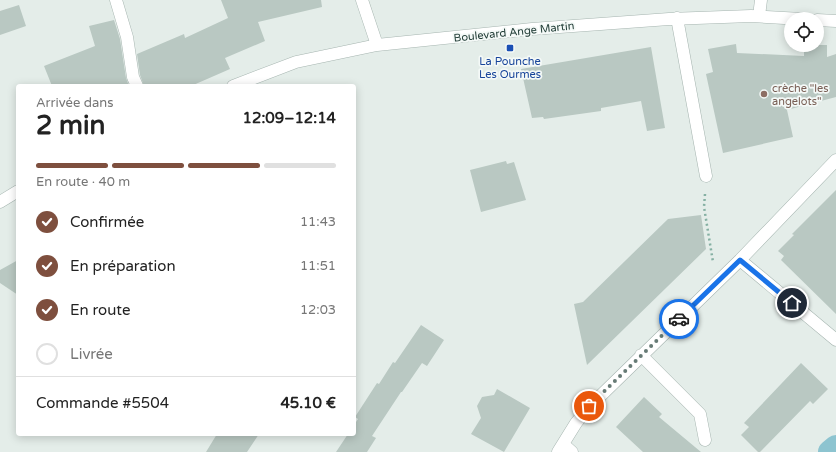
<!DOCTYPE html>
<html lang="fr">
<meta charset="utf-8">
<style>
body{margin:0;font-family:"Varela Round",sans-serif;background:#f2f2f2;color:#222;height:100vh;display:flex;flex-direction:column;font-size:15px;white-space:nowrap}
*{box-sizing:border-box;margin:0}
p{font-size:13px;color:#767676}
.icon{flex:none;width:22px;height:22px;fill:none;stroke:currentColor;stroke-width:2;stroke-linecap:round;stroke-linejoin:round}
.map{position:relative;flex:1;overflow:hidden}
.sheet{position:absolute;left:16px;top:84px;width:340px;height:352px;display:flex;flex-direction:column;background:#fff;border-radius:4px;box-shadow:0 2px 10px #0003}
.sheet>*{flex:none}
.buttons{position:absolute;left:784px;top:12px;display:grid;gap:8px}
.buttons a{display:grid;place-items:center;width:40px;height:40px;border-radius:50%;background:#fff;box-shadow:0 2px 10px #0003;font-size:20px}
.pin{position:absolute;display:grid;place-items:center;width:34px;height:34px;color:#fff;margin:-17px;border:2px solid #fff;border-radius:50%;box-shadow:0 1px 4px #0007}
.courier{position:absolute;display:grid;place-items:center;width:40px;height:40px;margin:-20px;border:3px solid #1a73e8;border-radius:50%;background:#fff;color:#222;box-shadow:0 1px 5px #0007}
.head em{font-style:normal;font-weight:700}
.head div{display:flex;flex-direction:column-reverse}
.head{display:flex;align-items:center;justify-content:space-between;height:68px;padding:0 20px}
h1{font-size:26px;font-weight:700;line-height:30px}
.bar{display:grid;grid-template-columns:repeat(4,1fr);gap:6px 4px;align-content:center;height:48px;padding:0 20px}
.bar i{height:5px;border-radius:3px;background:#e0e0e0}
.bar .on{background:#7e4f3e}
.bar p{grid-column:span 4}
.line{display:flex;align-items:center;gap:10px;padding:0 20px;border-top:1px solid #e0e0e0}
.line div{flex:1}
ol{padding:0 20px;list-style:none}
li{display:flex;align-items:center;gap:12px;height:44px}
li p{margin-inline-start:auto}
li .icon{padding:4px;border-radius:50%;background:#7e4f3e;color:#fff;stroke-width:4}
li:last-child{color:#767676}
li i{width:22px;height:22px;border:2px solid #e0e0e0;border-radius:50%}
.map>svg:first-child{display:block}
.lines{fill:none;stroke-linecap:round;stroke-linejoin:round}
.canal{stroke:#8dc4d0;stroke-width:24}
.building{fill:#b9c8c2}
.minor-casing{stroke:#a6b5b0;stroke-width:13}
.path{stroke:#85b0a3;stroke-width:2.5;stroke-dasharray:2 3;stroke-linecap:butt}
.minor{stroke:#fff;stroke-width:12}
.done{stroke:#677b76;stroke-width:4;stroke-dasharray:0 7.2}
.route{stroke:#1a73e8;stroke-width:5}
.transit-dot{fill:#1a4fb4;stroke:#f4f9f7;stroke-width:1.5}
.education-dot{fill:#8d6e63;stroke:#f4f9f7;stroke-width:1.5}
.labels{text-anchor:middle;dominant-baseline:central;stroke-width:3.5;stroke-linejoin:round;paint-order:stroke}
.street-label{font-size:11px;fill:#233e38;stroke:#f4f9f7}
.transit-label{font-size:11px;fill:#164399;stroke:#f4f9f7}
.education-label{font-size:11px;fill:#785e54;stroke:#f4f9f7;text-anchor:start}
</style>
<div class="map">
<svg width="836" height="452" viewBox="0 0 836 452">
<rect width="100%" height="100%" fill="#e4ede9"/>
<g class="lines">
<path class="canal" d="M830 452 836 447"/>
</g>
<path class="building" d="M221 0H321L322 7 258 22 265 41 225 58 230 69 214 76 191 86H144L140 75 137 54 184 34 185 38 228 18Z
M19 5 26 26 0 35V11Z
M114 20 120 39 126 78 129 86H52L44 66 95 46 89 26Z
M736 44 737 53 804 56V45H827V57L836 54V97L787 110 793 137 723 153 706 74 713 72 708 49Z
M651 47 665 128 647 131 641 101 601 108V111L544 119 543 117 532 118 521 69Z
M506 161 507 164 514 162 526 200 481 212 470 170Z
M836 190V314L781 260 784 256 778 251 794 235 792 234Z
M701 215 706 249 587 365 574 304 583 302 668 219Z
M18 260V295L0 283V270Z
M421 325 444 340 427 366 422 363 402 392H401L372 436 376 438 367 452H336L348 434H354V425L358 419 355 417 377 383 379 384 393 362 395 363Z
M801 363 828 389 813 404 810 401 760 452H758L741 435 749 427 744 423Z
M497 389 530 408 504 452 471 434 481 418 477 406 482 397 494 395Z
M644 397 662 414 659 417 701 452H643L616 427Z
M217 434H259L247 452H206Z"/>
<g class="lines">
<defs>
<path id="minor" d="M116 0 127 37 133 77 137 86
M362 0 377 45
M759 16 761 0
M677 18 706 176
M817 20 836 21
M233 86 296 62 377 45 532 29 669 19 751 16 802 19
M0 202 18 191
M740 260 836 340
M641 355 700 414 705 440
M563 444 572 452
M558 452 576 423 589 407 740 260 836 160"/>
</defs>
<use href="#minor" class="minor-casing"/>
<path class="path" d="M705 194 704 207 713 262"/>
<use href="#minor" class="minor"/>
</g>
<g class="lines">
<path class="done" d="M589 406 679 319"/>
<path class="route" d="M679 319 740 260 792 303"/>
</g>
<rect class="transit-dot" x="506" y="44" width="8" height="8" rx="2"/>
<circle class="education-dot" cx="764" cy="94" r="4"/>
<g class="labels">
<g class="street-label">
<text transform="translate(514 32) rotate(-6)">Boulevard Ange Martin</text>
</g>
<g class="transit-label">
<text x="510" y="61">La Pounche<tspan x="510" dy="13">Les Ourmes</tspan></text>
</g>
<g class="education-label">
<text x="772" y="88">crèche "les<tspan x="772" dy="13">angelots"</tspan></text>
</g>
</g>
</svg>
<div class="buttons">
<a><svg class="icon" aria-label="locate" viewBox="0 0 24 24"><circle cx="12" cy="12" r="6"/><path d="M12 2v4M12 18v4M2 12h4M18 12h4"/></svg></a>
</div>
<div class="pin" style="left:589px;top:406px;background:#ea580c"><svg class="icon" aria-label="bag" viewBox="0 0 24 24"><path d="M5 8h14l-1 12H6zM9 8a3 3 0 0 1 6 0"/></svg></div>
<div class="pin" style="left:792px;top:303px;background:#1f2937"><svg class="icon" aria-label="home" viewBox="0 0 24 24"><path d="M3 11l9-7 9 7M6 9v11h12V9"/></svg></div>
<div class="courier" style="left:679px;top:319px"><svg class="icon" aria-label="car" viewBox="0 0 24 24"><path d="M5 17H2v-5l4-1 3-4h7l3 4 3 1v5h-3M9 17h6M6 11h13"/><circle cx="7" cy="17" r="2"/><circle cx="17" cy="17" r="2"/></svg></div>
<section class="sheet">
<div class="head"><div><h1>2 min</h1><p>Arrivée dans</p></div><em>12:09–12:14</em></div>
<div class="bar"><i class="on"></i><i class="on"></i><i class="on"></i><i></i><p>En route · 40 m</p></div>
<ol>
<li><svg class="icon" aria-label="check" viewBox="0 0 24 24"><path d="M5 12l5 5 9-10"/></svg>Confirmée<p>11:43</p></li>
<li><svg class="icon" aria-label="check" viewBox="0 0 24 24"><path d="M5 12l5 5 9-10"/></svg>En préparation<p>11:51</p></li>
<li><svg class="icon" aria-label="check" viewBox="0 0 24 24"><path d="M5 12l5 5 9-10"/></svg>En route<p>12:03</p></li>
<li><i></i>Livrée</li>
</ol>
<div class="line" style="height:52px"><div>Commande #5504</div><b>45.10 €</b></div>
</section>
</div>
